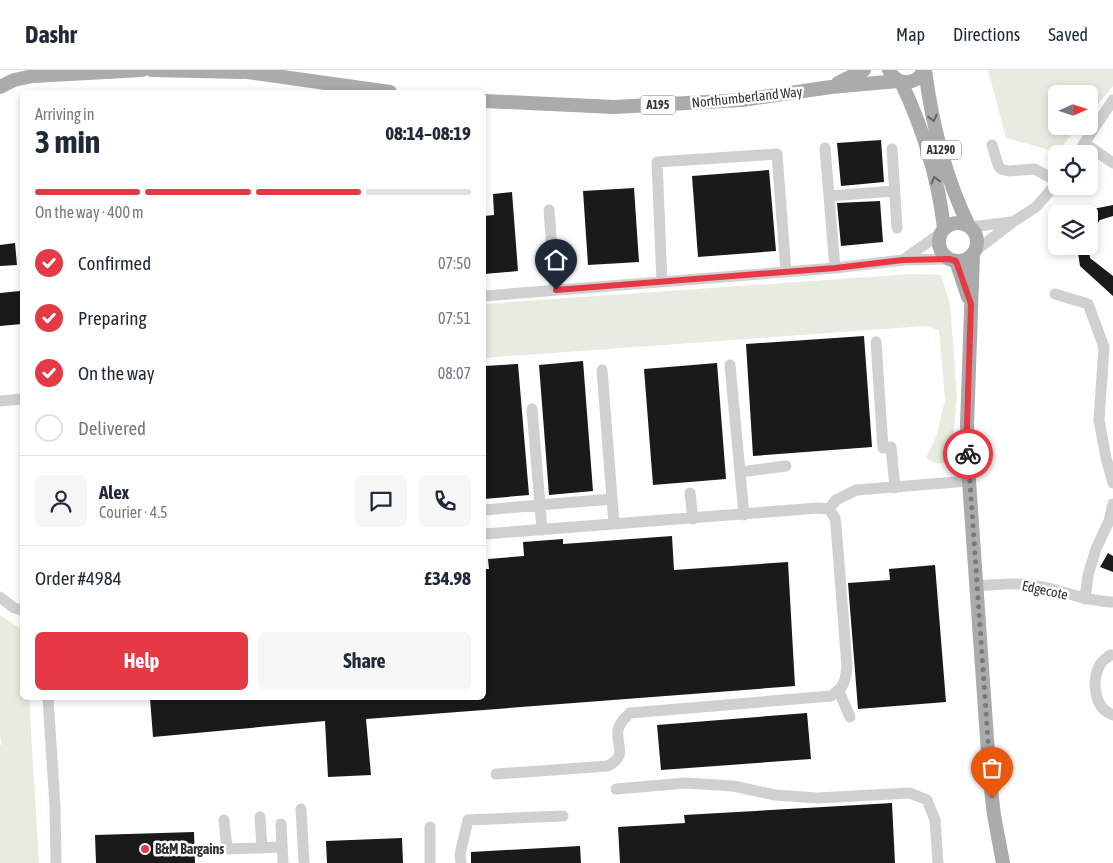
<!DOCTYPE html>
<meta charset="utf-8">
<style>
body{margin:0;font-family:"Asap Condensed",sans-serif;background:#f6f6f7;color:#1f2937;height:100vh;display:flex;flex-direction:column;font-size:19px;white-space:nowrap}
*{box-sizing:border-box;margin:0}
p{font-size:16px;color:#747a83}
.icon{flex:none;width:28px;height:28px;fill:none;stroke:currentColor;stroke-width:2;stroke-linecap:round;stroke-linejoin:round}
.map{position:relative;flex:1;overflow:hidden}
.side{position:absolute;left:20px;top:20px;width:466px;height:610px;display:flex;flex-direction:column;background:#fff;border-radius:8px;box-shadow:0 2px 8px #0003}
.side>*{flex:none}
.needle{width:32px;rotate:87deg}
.buttons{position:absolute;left:1048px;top:15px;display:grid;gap:10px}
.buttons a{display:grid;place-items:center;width:50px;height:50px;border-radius:8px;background:#fff;box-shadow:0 2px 8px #0003;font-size:25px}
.pin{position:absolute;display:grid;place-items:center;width:42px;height:42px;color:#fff;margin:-51px -21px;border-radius:50% 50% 50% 0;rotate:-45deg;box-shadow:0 0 5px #0007}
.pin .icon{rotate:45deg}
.courier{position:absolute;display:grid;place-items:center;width:50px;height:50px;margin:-25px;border:4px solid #e63946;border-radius:50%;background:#fff;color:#222;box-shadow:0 1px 6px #0007}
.summary em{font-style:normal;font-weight:700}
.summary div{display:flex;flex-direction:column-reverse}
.summary{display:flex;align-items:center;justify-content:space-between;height:85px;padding:0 15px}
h1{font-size:32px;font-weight:700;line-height:38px}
.bar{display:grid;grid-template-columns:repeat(4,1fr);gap:8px 5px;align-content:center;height:60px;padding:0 15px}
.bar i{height:6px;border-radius:4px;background:#e0e1e3}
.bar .on{background:#e63946}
.bar p{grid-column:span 4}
.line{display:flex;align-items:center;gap:12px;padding:0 15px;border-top:1px solid #e0e1e3}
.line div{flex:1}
.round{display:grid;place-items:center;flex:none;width:52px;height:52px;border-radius:8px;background:#f6f6f7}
ol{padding:0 15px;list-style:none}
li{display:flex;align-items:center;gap:15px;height:55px}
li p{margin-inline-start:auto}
li .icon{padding:5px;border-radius:50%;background:#e63946;color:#fff;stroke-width:4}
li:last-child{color:#747a83}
li i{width:28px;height:28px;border:2px solid #e0e1e3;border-radius:50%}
.action{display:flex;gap:10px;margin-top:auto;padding:10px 15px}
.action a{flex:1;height:58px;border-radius:8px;background:#e63946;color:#fff;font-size:20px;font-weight:700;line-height:58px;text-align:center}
.action a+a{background:#f6f6f7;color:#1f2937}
header{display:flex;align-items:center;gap:30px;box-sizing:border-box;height:70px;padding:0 25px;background:#fff;border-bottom:1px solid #e0e1e3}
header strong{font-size:24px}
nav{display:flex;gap:28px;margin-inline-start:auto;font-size:18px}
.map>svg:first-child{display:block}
.green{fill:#e6ecdf}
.building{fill:#1a1a1a}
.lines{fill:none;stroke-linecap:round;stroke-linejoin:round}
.minor{stroke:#d0d0d0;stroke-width:11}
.major{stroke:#ababab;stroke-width:14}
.oneway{stroke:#636363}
.done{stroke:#7a7a7a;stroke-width:5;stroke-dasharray:0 9}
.route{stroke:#e63946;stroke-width:6}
.poi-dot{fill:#e63946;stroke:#fff;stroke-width:2}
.labels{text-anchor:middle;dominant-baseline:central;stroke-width:5;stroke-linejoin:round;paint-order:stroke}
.shield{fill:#fff;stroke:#707070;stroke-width:1}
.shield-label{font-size:12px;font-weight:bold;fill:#333}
.street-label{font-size:14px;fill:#333;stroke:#fff}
.poi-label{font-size:14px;font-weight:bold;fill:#333;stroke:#fff;text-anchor:start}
</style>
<header>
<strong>Dashr</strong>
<nav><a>Map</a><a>Directions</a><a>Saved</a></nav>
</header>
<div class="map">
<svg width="1113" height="793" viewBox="0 0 1113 793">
<rect width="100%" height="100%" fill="#fff"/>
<path class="green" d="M988 0H1113V16L1089 45V24H1056V56H1079L1057 82 1006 68Z
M911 204 941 205 950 234 957 327 951 391 938 394 926 388 937 364 945 330 939 260 925 256 484 288V234Z
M0 545 22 560V628H29L39 793H0V675L2 674 0 666Z"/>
<path class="building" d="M881 70 884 112 841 116 837 73Z
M769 100 776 181 698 187 692 106Z
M634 118 639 192 588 195 583 121Z
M512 122 518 201 484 204V146L494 145 493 124Z
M880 131 883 172 841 176 837 133Z
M1113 135V146L1100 150 1089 166V146L1093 139Z
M15 173 17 195 0 196V175Z
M1077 176H1088L1090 188 1113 206V226L1080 196Z
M20 221 22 254 0 256V223Z
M864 266 872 377 753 386 746 274Z
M583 291 593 421 549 425 539 295Z
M717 293 726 409 653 415 644 299Z
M518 294 529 425 484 429V296Z
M672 466 674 500 788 492 795 616 366 649 371 705 328 707 325 651 153 667 150 628H484V499H489L488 489 524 486 523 472 563 469V474Z
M1108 483 1113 486V502L1100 497Z
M935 495 946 632 858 639 848 513 890 510 889 499Z
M807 643 811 689 661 700 657 655Z
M892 733 895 793H620L618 757 685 753 684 745Z
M194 762 195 793H96L95 765Z
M402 768 403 793H327L326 771Z
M580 776 581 793H471V782Z"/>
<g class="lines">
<path class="minor" d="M1084 73 1113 93
M992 75 998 95 1001 99 1009 101 1035 99 1056 111
M825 78 835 198
M892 79 897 158
M1077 84 1113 30
M829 126 894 121
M549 140 555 220
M971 157 1011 152
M974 182 1013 152 1036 137 1056 114
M903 190 941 163
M662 212 657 92 777 84 786 202
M1055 224 1088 234 1104 277 1099 350 1106 388 1113 413
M484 226 835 198 903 190 949 189
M876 272 883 378 891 377 895 418
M730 295 744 445
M602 300 614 454
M0 331 22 329
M532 339 540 435 612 429
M740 402 786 396
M690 423 693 449
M829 439 836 430 856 420 969 411
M484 440 540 435 542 460
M484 464 818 438 829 439
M977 516C995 515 1013 512 1032 515 1060 519 1083 531 1113 532
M0 527 14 538 22 540
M1085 529 1088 505 1096 479 1109 451 1113 434
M1113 585H1110C1108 587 1103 590 1101 593 1091 609 1093 638 1113 645
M839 621 850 647
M48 628 55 736 56 793
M496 704 608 696C628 685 616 677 618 660 620 652 625 648 630 643L831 626C844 617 845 613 847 597L836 455 835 448 829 439
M616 719 686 713 733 716 775 725 817 728 910 723 927 730 935 750 938 793
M301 739 304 793
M260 747 262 778
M224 750 227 779 282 777
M281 754 283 793
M430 757V793
M461 793 460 784 468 750 563 746"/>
<path class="major" d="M151 0 242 2
M233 0 390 22
M889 0C896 16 917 16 924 0
M925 0C932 54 945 107 969 156
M901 12C923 58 938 108 944 158
M838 13 864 0
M0 17 14 10 33 6 142 0
M484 31 614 37 742 30 831 17 898 11
M939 172a19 19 0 1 1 38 0a19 19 0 1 1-38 0Z
M973 184 967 355 969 411 990 711 994 745 1003 793
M956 191 968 227"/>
</g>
<defs><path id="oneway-chevron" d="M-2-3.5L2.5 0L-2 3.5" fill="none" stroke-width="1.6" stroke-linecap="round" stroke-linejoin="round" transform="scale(1.25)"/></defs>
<g class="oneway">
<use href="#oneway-chevron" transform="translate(933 48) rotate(76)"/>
<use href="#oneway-chevron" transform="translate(935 110) rotate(-105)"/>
</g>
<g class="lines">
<path class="done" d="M968 384 992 728"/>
<path class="route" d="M556 220 835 198 903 190 949 189 956 191 971 234 967 355 968 384"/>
</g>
<circle class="poi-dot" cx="145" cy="779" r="5"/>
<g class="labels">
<g class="shield">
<rect x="640.5" y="25.5" width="35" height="19" rx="4"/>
<rect x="921" y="70.5" width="40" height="19" rx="4"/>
</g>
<g class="shield-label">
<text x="658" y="35">A195</text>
<text x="941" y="80">A1290</text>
</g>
<g class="street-label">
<text transform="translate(747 27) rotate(-6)">Northumberland Way</text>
<text transform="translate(1045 520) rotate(12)">Edgecote</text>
</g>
<g class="poi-label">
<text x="155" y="779">B&amp;M Bargains</text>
</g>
</g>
</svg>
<div class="buttons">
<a><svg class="needle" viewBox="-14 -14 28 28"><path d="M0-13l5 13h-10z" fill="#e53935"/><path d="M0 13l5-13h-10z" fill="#747a83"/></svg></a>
<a><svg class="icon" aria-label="locate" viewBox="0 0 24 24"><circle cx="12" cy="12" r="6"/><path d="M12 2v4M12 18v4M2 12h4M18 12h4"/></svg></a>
<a><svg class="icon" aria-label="layers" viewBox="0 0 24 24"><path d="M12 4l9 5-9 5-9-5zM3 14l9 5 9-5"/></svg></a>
</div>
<div class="pin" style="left:992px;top:728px;background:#ea580c"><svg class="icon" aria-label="bag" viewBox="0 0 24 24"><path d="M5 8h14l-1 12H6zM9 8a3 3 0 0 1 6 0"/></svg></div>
<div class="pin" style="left:556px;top:220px;background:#1f2937"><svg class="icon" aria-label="home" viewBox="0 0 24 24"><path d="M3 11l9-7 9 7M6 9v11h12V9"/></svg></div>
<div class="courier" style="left:968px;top:384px"><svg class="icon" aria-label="bike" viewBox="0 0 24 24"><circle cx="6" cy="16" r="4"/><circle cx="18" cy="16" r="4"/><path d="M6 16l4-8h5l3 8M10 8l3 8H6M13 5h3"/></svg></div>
<section class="side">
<div class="summary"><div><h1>3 min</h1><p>Arriving in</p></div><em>08:14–08:19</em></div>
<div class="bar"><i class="on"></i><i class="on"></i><i class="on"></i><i></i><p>On the way · 400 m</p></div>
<ol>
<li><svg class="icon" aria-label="check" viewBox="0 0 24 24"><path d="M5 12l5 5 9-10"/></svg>Confirmed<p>07:50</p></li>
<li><svg class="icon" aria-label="check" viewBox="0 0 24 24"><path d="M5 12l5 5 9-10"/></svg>Preparing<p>07:51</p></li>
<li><svg class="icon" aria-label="check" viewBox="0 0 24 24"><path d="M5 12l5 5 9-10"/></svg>On the way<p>08:07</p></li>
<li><i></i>Delivered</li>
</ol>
<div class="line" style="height:90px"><a class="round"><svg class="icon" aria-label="person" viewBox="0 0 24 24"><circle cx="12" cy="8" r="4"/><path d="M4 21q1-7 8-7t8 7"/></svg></a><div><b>Alex</b><p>Courier · 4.5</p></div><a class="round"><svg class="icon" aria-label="chat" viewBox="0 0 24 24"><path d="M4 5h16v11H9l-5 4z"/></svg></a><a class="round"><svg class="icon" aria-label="phone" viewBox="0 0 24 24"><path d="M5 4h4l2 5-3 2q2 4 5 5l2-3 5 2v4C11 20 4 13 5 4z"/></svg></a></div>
<div class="line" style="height:65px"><div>Order #4984</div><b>£34.98</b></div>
<div class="action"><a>Help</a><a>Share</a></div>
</section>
</div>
